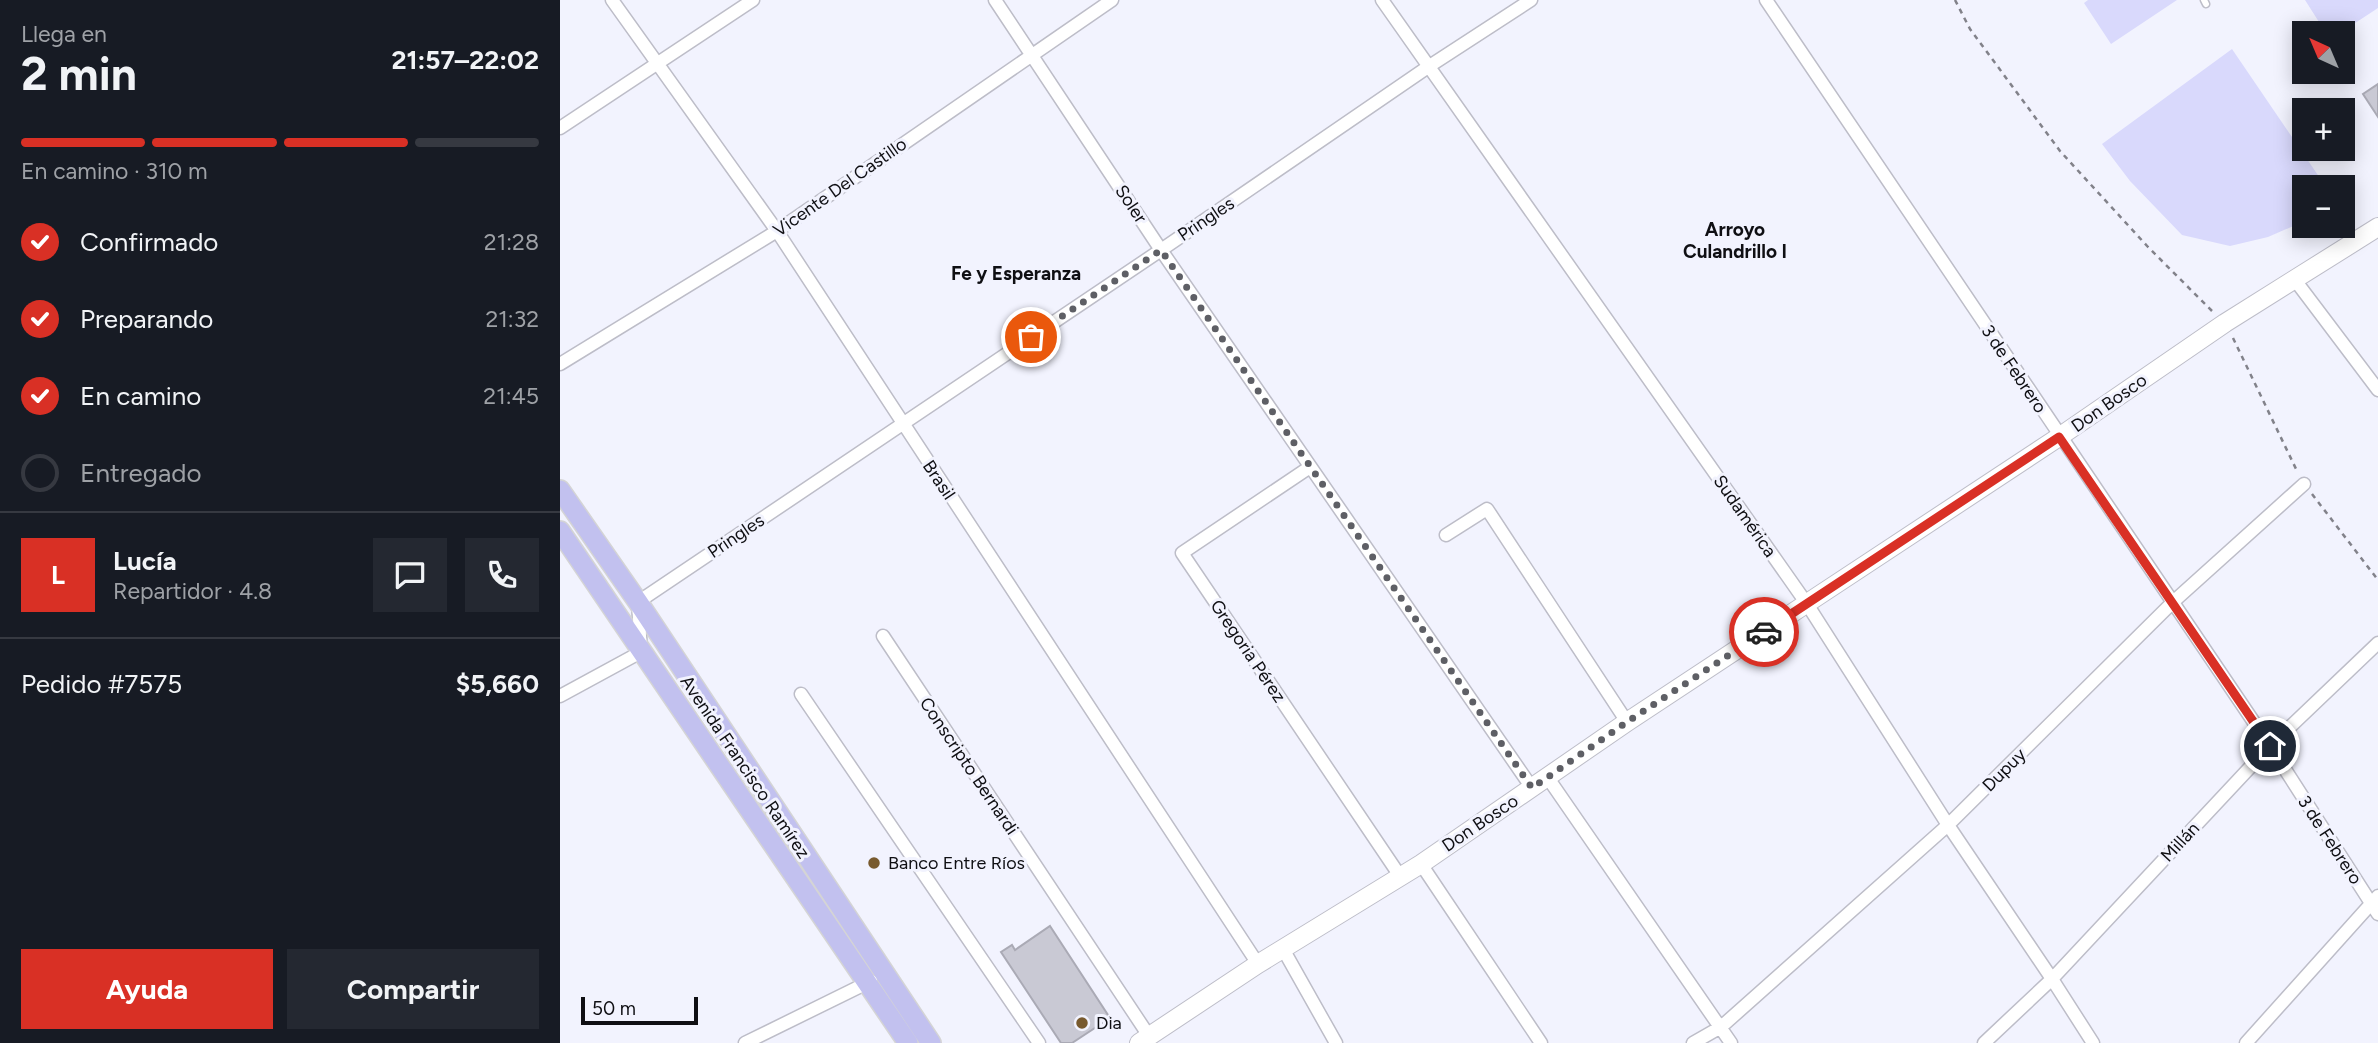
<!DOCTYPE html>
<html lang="es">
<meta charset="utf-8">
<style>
body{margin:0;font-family:Figtree,sans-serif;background:#242831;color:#f1f3f6;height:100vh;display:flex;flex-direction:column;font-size:26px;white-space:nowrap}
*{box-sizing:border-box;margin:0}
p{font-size:23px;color:#9ea1a6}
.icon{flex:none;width:38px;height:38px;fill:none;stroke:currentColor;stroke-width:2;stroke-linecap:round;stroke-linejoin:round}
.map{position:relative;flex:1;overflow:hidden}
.side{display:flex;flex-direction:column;background:#171b24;width:560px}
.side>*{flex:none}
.needle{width:46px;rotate:316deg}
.controls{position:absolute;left:1732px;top:21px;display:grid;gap:14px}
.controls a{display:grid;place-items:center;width:63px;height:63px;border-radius:0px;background:#171b24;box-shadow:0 4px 18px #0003;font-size:35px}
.scale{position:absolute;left:21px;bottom:18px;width:117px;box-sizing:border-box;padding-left:7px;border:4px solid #0f0f13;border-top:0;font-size:19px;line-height:24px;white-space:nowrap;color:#0f0f13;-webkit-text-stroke:5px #f2f3fe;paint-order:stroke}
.pin{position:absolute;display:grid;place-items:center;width:60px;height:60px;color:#fff;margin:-30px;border:4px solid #fff;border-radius:50%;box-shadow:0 2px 7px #0007}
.courier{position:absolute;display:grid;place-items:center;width:70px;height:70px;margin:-35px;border:5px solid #d93025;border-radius:50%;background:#fff;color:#222;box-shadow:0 2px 9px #0007}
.head em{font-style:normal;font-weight:700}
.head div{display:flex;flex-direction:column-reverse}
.head{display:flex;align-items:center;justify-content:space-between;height:119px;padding:0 21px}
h1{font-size:46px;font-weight:700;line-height:52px}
.bar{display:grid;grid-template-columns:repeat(4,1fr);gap:10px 7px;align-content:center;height:84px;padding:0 21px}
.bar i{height:9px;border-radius:5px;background:#363941}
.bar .on{background:#d93025}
.bar p{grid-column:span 4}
.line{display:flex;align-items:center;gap:18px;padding:0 21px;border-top:2px solid #363941}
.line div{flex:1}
.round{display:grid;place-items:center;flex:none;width:74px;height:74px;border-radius:0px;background:#242831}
ol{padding:0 21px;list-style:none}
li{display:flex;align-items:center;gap:21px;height:77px}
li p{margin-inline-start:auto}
li .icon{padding:7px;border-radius:50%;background:#d93025;color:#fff;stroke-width:4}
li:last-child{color:#9ea1a6}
li i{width:38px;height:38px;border:4px solid #363941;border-radius:50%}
.cta{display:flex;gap:14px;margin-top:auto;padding:14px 21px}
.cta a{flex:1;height:80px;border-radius:0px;background:#d93025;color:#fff;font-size:28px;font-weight:700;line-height:80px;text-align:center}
.cta a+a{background:#242831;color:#f1f3f6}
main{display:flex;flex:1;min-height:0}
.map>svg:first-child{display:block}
.green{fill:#d9d9fc}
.building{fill:#c9c9d4;stroke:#aaaab5;stroke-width:2}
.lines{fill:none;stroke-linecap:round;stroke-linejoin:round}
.lane-casing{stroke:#bdbdc8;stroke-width:9}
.street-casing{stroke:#bdbdc8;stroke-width:15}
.secondary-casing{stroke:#bdbdc8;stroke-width:20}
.primary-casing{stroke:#d4d4d5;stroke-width:22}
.path{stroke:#82828a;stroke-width:2.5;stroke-dasharray:5 5;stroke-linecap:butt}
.lane{stroke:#fff;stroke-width:6}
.street{stroke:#fff;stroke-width:12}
.secondary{stroke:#fff;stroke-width:18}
.primary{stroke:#c2c1ef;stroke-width:19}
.done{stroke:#5e5f65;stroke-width:7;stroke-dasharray:0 12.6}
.route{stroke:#d93025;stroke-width:9}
.poi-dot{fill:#785a2e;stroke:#f2f3fe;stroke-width:2.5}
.labels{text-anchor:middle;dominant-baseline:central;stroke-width:6;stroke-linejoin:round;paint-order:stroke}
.street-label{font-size:18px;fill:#0f0f13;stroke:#f2f3fe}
.poi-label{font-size:18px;fill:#0f0f13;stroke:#f2f3fe;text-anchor:start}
.neighbourhood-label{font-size:19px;font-weight:bold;fill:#0f0f13;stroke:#f2f3fe}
</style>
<main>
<section class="side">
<div class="head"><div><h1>2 min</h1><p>Llega en</p></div><em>21:57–22:02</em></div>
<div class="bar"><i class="on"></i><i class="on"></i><i class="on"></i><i></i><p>En camino · 310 m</p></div>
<ol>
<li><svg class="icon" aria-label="check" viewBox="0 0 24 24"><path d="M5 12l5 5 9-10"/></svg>Confirmado<p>21:28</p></li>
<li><svg class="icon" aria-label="check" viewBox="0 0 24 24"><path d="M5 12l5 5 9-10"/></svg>Preparando<p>21:32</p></li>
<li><svg class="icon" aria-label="check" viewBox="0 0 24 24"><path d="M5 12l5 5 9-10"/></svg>En camino<p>21:45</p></li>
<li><i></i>Entregado</li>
</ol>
<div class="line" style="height:126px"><b class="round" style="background:#d93025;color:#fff">L</b><div><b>Lucía</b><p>Repartidor · 4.8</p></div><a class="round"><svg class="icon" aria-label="chat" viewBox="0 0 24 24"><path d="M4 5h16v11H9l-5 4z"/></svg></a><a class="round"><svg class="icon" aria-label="phone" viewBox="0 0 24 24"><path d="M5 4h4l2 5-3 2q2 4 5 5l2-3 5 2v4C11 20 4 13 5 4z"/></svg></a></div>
<div class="line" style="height:91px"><div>Pedido #7575</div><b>$5,660</b></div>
<div class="cta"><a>Ayuda</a><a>Compartir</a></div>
</section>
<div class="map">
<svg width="1818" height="1043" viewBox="0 0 1818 1043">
<rect width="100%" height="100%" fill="#f2f3fe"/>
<path class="green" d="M1528 0H1617L1551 44 1524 3Z
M1745 0H1818V8L1780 33H1766Z
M1672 49 1766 187H1745V221L1708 237 1670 246 1622 235 1570 181 1542 144Z"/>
<path class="building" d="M1818 84V117L1803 94Z
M490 926 550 1018 512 1043H501L441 952 452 945 455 950Z"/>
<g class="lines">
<defs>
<path id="lane" d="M1644 0 1646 4"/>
<path id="street" d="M52 0 217 231 698 964
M435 0 601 250 972 788
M822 0 1247 604 1388 825 1492 979 1533 1043
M1206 0 1710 746 1818 914
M0 128 193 0
M1735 280 1818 390
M0 364 217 231 552 0
M750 467 622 553 840 876
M886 535 927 509 1067 722
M323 636 589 1036
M241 694 479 1043
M0 696 81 652 78 602 601 250 868 67 971 0
M988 778 1171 1043
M861 864 981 1043
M723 949 776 1043
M185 1043 311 981
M1133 1043 1161 1027 1388 825 1613 602 1744 484
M1424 1043 1492 979 1710 746 1818 643
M1686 1043 1818 896"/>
<path id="secondary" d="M579 1043 698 964 861 864 1067 722 1499 437 1665 323 1818 227"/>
<path id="primary" d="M0 490 78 602 371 1043
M0 531 348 1043"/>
</defs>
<use href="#lane" class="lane-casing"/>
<use href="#street" class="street-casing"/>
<use href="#secondary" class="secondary-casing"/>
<use href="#primary" class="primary-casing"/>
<path class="path" d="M1395 0 1410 29 1500 151 1588 247 1652 311
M1673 338 1737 471
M1752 494 1818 580"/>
<use href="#lane" class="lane"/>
<use href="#street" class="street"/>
<use href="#secondary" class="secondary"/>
<use href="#primary" class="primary"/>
</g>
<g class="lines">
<path class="done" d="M471 337 601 250 972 788 1067 722 1204 632"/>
<path class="route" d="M1204 632 1499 437 1710 746"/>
</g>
<g class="poi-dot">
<circle cx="314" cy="863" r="7"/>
<circle cx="522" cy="1023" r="7"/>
</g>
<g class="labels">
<g class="street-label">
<text transform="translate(280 187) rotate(-35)">Vicente Del Castillo</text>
<text transform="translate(571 204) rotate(56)">Soler</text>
<text transform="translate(646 219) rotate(-34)">Pringles</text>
<text transform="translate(1454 369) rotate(56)">3 de Febrero</text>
<text transform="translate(1549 403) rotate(-35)">Don Bosco</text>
<text transform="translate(379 480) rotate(56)">Brasil</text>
<text transform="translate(1185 516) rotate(55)">Sudamérica</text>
<text transform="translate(176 536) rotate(-34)">Pringles</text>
<text transform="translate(688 651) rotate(56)">Gregoria Pérez</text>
<text transform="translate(409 766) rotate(56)">Conscripto Bernardi</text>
<text transform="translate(185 767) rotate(56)">Avenida Francisco Ramírez</text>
<text transform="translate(1444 770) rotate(-45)">Dupuy</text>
<text transform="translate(920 823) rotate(-34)">Don Bosco</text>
<text transform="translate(1770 840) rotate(57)">3 de Febrero</text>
<text transform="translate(1620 842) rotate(-47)">Millán</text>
</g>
<g class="poi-label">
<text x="328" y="863">Banco Entre Ríos</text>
<text x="536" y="1023">Dia</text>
</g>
<g class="neighbourhood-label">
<text x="1175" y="229">Arroyo<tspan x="1175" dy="22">Culandrillo I</tspan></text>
<text x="456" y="273">Fe y Esperanza</text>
</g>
</g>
</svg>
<div class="controls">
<a><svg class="needle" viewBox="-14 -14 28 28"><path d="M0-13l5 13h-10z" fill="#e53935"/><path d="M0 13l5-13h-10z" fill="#9ea1a6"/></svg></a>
<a>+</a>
<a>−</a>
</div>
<div class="scale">50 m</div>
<div class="pin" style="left:471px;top:337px;background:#ea580c"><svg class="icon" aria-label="bag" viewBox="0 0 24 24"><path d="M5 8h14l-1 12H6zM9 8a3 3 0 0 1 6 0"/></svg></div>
<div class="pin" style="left:1710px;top:746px;background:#1f2937"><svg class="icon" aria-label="home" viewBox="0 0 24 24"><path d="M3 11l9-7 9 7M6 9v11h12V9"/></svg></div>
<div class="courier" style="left:1204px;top:632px"><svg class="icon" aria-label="car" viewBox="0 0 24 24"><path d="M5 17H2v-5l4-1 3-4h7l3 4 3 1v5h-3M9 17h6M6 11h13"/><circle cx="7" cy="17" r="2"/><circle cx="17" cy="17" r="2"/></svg></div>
</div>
</main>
